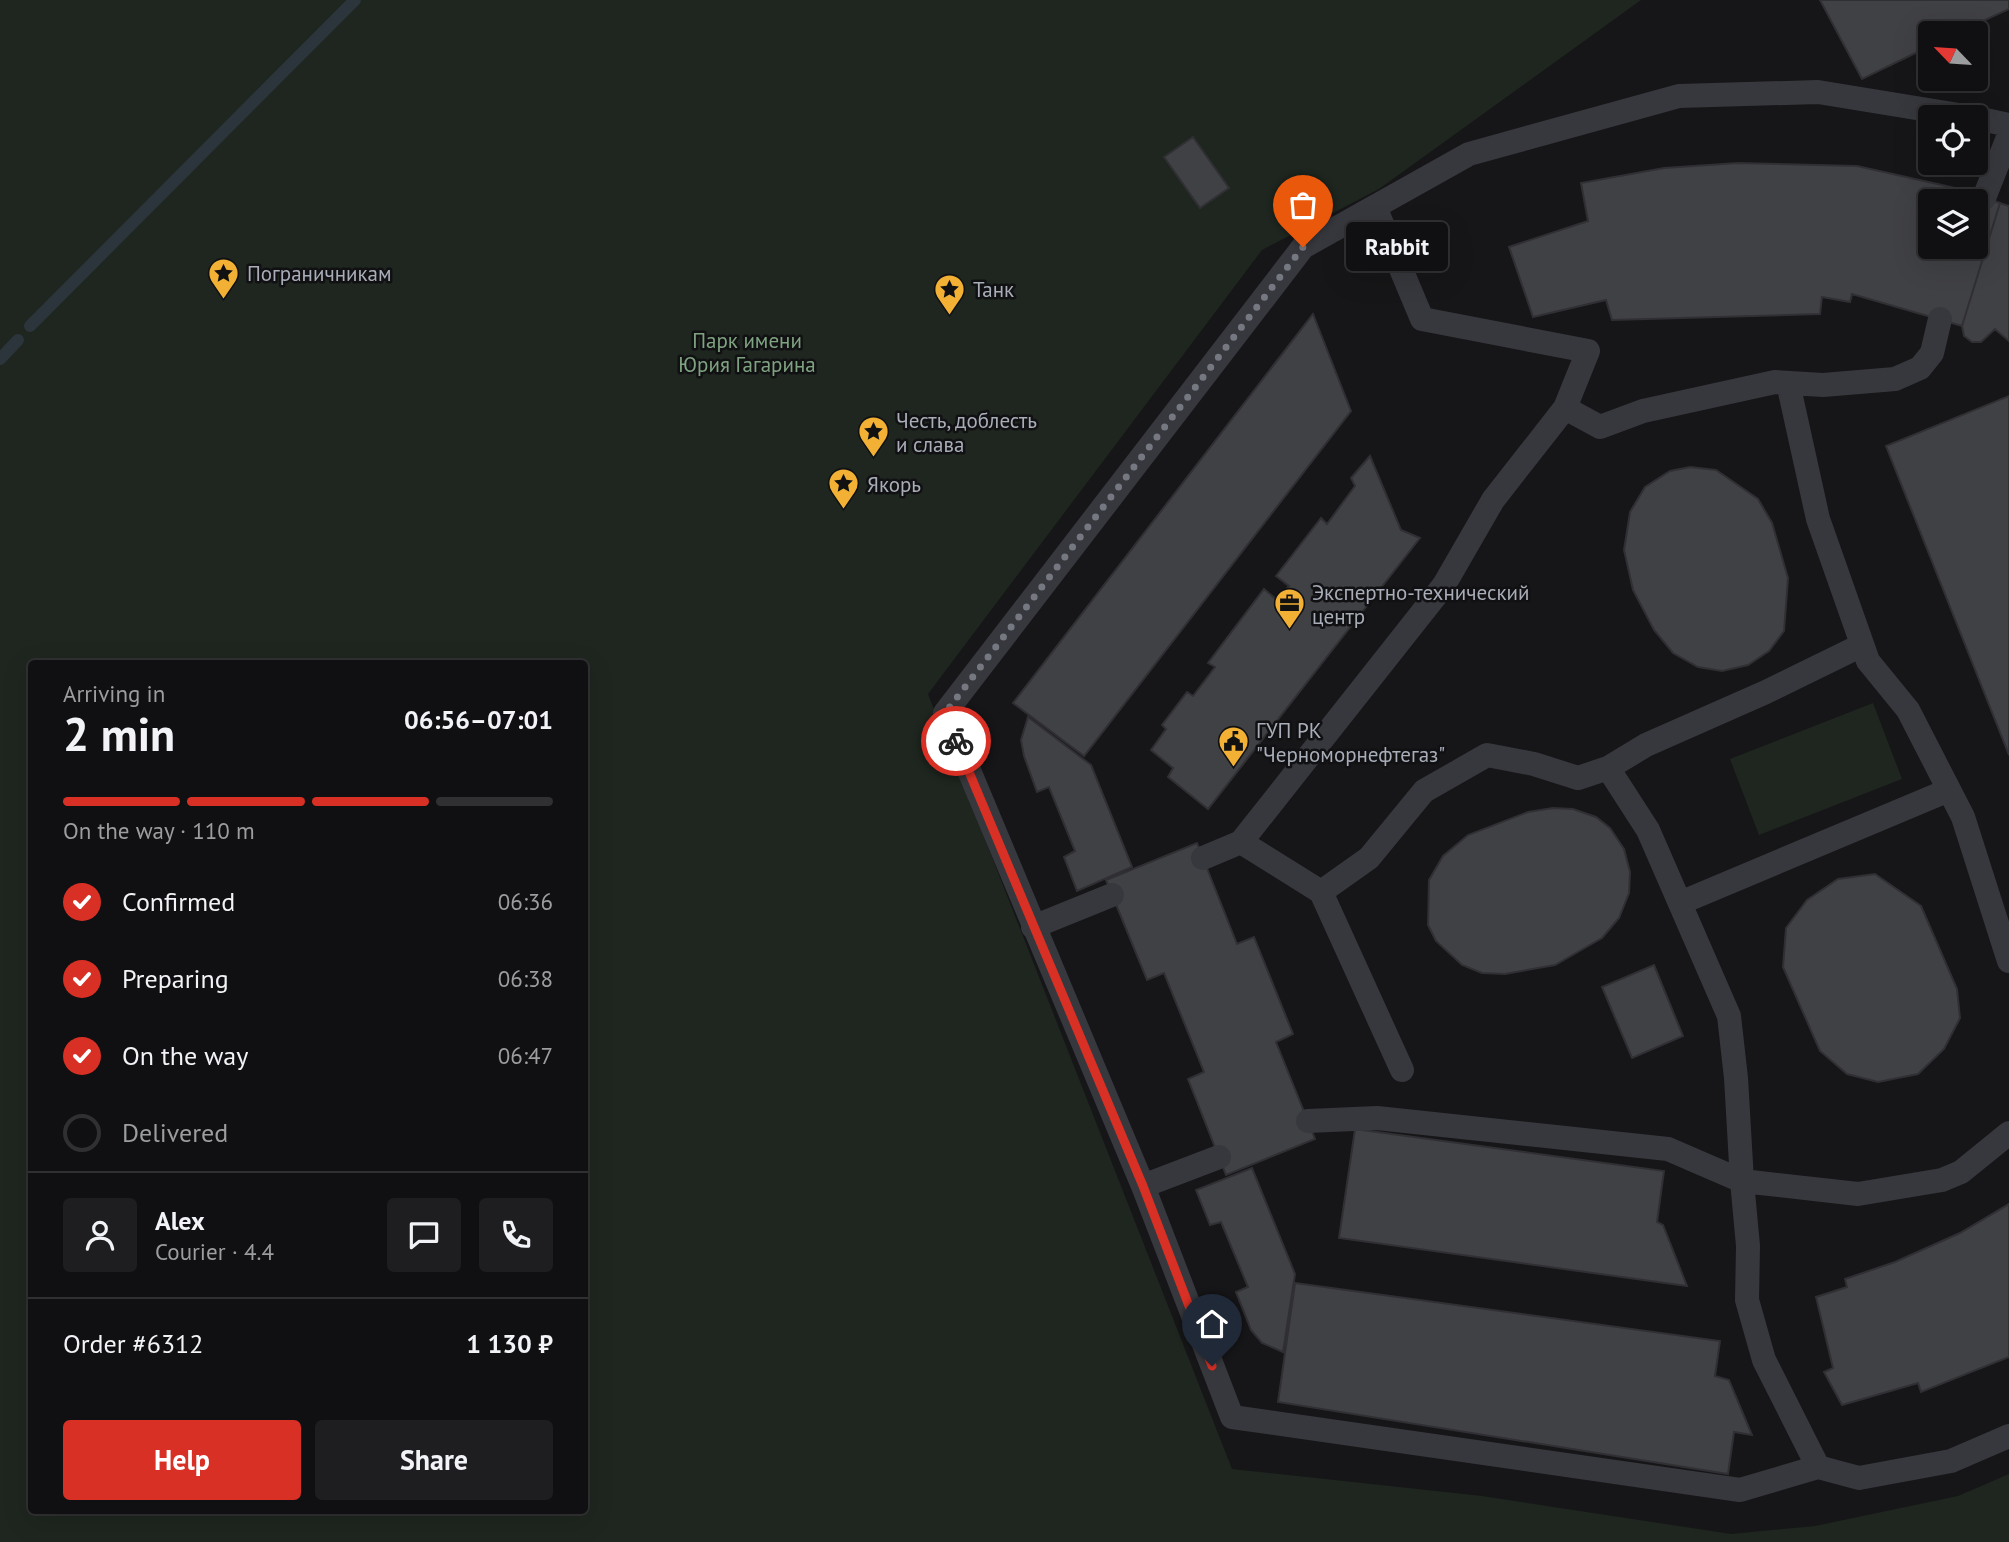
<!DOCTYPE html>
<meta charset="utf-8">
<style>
body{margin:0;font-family:"PT Sans",sans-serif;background:#1e1e20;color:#f1f3f6;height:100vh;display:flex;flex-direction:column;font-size:26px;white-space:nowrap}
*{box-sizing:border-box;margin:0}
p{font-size:23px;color:#9c9d9f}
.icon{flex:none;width:38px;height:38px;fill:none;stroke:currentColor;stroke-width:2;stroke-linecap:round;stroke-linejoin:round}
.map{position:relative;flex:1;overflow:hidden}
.panel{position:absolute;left:28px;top:660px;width:560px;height:854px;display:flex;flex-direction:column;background:#101012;border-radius:7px;box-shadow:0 7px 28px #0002,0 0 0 2px #303032}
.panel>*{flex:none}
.needle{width:46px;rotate:295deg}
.tools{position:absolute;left:1918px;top:21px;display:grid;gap:14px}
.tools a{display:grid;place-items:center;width:70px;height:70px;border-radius:7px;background:#101012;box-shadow:0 7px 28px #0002,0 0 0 2px #303032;font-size:35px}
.pin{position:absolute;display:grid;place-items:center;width:60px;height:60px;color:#fff;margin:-72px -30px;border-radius:50% 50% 50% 0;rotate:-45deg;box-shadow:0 0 7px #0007}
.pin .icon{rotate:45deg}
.courier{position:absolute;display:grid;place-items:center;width:70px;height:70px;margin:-35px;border:5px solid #d93025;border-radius:50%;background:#fff;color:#222;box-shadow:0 2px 9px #0007}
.bubble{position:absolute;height:49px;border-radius:7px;background:#101012;box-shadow:0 7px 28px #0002,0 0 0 2px #303032;font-size:23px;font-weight:600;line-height:49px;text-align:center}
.overview em{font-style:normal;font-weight:600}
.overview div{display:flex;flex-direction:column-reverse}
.overview{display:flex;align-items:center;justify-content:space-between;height:119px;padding:0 35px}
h1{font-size:46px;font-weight:600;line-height:52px}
.bar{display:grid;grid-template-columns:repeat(4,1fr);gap:10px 7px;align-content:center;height:84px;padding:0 35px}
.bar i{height:9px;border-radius:5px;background:#303032}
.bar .on{background:#d93025}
.bar p{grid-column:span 4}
.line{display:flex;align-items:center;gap:18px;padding:0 35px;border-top:2px solid #303032}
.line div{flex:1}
.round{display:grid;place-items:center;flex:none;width:74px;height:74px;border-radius:7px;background:#1e1e20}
ol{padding:0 35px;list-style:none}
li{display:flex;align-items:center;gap:21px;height:77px}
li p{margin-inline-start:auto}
li .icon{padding:7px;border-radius:50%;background:#d93025;color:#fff;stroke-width:4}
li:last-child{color:#9c9d9f}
li i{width:38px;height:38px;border:4px solid #303032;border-radius:50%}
.primary-button{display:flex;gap:14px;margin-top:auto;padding:14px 35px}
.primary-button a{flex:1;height:80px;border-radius:7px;background:#d93025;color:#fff;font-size:28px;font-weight:600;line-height:80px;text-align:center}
.primary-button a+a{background:#1e1e20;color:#f1f3f6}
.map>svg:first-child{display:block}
.green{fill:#1e261f;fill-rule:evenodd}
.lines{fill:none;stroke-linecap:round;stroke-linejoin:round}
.stream{stroke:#2c353c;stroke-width:12}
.building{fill:#404145;stroke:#303034;stroke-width:2;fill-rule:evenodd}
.service{stroke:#37383d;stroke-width:24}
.done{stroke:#757880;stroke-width:7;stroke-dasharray:0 12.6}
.route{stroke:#d93025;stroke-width:9}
.labels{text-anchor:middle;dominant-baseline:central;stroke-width:5;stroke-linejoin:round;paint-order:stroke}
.poi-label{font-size:21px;fill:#a8adb8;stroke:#111113;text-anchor:start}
.park-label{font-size:21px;fill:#7fa381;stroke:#111113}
</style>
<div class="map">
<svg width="2009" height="1542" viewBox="0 0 2009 1542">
<rect width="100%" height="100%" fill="#161618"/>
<path class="green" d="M0 0H1641L1379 189 1262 250 928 694 1232 1469 1482 1496 1731 1534 1815 1526 1958 1496 2009 1474V1542H0ZM32 663H584V1510H32Z
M1873 703 1902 779 1759 835 1730 759Z"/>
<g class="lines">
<path class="stream" d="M30 326 355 0
M0 359 18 340"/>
</g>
<path class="building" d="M1820 0H2009V9L1957 33H1930V46L1862 79Z
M1193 137 1229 188 1200 208 1164 157Z
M1738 163 1857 166 1951 187 2000 203 1962 326 1852 294 1850 302 1822 297 1820 314 1612 320 1606 300 1533 317 1509 247 1588 221 1581 183 1664 168ZM1930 201H1976V247H1930Z
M2000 203 2009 206V341L1995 329 1981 342H1972L1964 336 1962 326Z
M1313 314 1351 411 1084 756 1013 703Z
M2009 396V755L1886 446Z
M1370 456 1401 530 1420 538 1208 809 1168 777 1173 768 1151 750 1166 729 1162 725 1187 692 1193 696 1215 667 1208 663 1264 589 1277 600 1289 586 1276 576 1321 518 1327 524 1355 486 1351 478Z
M1690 467 1716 470 1758 499 1772 523 1788 578 1784 631 1769 651 1748 665 1722 671 1698 667 1673 653 1654 630 1633 590 1624 550 1630 512 1645 487 1670 471Z
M1028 717 1091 765 1132 867 1077 891 1064 857 1075 851 1049 787 1037 792 1024 756 1021 740Z
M1553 808 1573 809 1596 817 1610 828 1624 849 1630 872 1629 893 1619 918 1602 938 1555 965 1505 974 1482 973 1462 965 1436 941 1428 925 1429 880 1443 856 1468 835 1528 812Z
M1197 843 1237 944 1254 937 1293 1034 1276 1042 1315 1139 1226 1175 1188 1079 1204 1072 1164 973 1147 980 1106 880Z
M1875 874 1921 906 1957 989 1960 1018 1944 1049 1918 1074 1878 1082 1847 1074 1820 1051 1783 967 1786 928 1807 900 1838 879Z
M1654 965 1683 1036 1632 1058 1602 987Z
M1355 1129 1664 1171 1657 1222 1663 1225 1687 1286 1339 1238Z
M1252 1168 1295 1274 1283 1352 1262 1343 1251 1330 1236 1292 1248 1287 1221 1222 1210 1225 1196 1190Z
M2009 1204V1357L1921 1392 1918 1383 1842 1405 1824 1372 1833 1368 1816 1297 1847 1287 1845 1279 1895 1262 1960 1233Z
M1295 1283 1720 1341 1715 1376 1729 1380 1752 1435 1734 1432 1728 1474 1278 1402Z"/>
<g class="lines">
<path class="service" d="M1971 117 1818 92 1679 96 1469 154 1303 247 945 713 1143 1186 1232 1417 1740 1490 1818 1467 1859 1478 1951 1461 2009 1436
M1976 118 2009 125
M1984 198 2009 135
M1788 383 1818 519 1868 661 1908 710 1963 817 2009 961
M1565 408 1600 427 1643 411 1775 382 1823 385 1895 379 1920 368 1932 353 1940 319
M1241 842 1444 585 1493 500 1565 408 1588 351 1422 319 1375 207
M1203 858 1241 842 1321 892 1402 1070
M1321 892 1369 858 1424 791 1487 755 1534 764 1578 778 1608 768 1646 745 1766 692 1862 645
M1680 903 1949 790
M1033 927 1112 895
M1308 1121 1377 1118 1668 1149 1742 1181 1736 1078 1729 1016 1648 830 1608 768
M1143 1186 1219 1157
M1818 1467 1764 1360 1747 1300 1748 1246 1742 1181 1858 1194 1942 1180 1961 1172 2009 1133"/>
</g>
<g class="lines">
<path class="done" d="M956 741 945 713 1303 247"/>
<path class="route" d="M956 741 1143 1186 1212 1366"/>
</g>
<defs>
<symbol id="sight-pin" viewBox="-11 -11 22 30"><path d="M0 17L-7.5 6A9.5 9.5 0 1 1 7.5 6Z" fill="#f2b134" stroke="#111113"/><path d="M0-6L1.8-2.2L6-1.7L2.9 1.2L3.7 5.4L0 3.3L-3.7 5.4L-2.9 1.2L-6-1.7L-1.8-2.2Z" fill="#111"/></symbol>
<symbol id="office-pin" viewBox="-11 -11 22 30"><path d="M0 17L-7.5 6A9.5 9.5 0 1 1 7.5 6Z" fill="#f2b134" stroke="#111113"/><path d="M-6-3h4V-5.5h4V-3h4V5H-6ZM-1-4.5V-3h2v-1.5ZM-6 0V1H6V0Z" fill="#111"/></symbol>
<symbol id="civic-pin" viewBox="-11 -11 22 30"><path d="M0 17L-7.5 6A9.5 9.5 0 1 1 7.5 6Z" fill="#f2b134" stroke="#111113"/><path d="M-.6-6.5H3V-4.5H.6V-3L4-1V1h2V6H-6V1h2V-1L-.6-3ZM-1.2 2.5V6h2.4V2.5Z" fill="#111"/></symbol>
</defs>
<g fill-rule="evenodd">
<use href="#sight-pin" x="206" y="256" width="35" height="47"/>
<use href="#sight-pin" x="932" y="272" width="35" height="47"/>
<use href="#sight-pin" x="856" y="414" width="35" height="47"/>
<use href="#sight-pin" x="826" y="466" width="35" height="47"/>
<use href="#office-pin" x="1272" y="586" width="35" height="47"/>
<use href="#civic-pin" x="1216" y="724" width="35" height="47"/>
</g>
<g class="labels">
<g class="poi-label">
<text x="247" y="273">Пограничникам</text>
<text x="973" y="289">Танк</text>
<text x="896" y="420">Честь, доблесть<tspan x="896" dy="24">и слава</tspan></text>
<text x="867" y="484">Якорь</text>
<text x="1312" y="592">Экспертно-технический<tspan x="1312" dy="24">центр</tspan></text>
<text x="1256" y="730">ГУП РК<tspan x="1256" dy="24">"Черноморнефтегаз"</tspan></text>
</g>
<g class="park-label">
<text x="747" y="340">Парк имени<tspan x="747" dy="24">Юрия Гагарина</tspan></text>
</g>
</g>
</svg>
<div class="tools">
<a><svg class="needle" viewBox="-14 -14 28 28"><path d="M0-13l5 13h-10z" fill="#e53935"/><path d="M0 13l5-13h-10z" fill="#9c9d9f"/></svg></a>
<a><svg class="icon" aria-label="locate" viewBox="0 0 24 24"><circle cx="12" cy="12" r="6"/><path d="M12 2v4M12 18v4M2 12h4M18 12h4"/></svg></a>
<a><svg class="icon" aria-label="layers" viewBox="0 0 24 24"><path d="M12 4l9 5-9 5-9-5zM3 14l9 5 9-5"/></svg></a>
</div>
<div class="pin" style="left:1303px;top:247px;background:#ea580c"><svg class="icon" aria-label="bag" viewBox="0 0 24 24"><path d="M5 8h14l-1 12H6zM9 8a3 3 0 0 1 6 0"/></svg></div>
<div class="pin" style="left:1212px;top:1366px;background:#1f2937"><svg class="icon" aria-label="home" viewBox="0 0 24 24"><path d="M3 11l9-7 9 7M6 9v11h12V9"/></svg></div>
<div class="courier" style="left:956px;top:741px"><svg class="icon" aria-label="bike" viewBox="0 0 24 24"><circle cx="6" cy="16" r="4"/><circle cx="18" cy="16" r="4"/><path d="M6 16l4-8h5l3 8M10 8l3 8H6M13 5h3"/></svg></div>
<div class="bubble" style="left:1346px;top:222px;width:102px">Rabbit</div>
<section class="panel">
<div class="overview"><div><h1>2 min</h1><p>Arriving in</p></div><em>06:56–07:01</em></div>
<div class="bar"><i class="on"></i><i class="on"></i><i class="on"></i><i></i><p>On the way · 110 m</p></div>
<ol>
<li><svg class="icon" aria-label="check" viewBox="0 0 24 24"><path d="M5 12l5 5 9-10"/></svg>Confirmed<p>06:36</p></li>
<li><svg class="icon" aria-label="check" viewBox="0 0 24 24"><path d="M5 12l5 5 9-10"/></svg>Preparing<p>06:38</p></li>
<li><svg class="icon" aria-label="check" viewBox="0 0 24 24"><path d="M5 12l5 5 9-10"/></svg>On the way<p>06:47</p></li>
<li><i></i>Delivered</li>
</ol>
<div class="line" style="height:126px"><a class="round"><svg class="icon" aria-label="person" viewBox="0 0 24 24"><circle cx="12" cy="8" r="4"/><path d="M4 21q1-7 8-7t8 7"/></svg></a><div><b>Alex</b><p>Courier · 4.4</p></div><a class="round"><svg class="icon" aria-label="chat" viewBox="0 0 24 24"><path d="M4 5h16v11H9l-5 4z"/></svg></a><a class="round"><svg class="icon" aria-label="phone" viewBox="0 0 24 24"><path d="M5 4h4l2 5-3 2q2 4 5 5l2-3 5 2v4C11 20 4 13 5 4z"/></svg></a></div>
<div class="line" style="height:91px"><div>Order #6312</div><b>1 130 ₽</b></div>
<div class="primary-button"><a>Help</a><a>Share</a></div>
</section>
</div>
